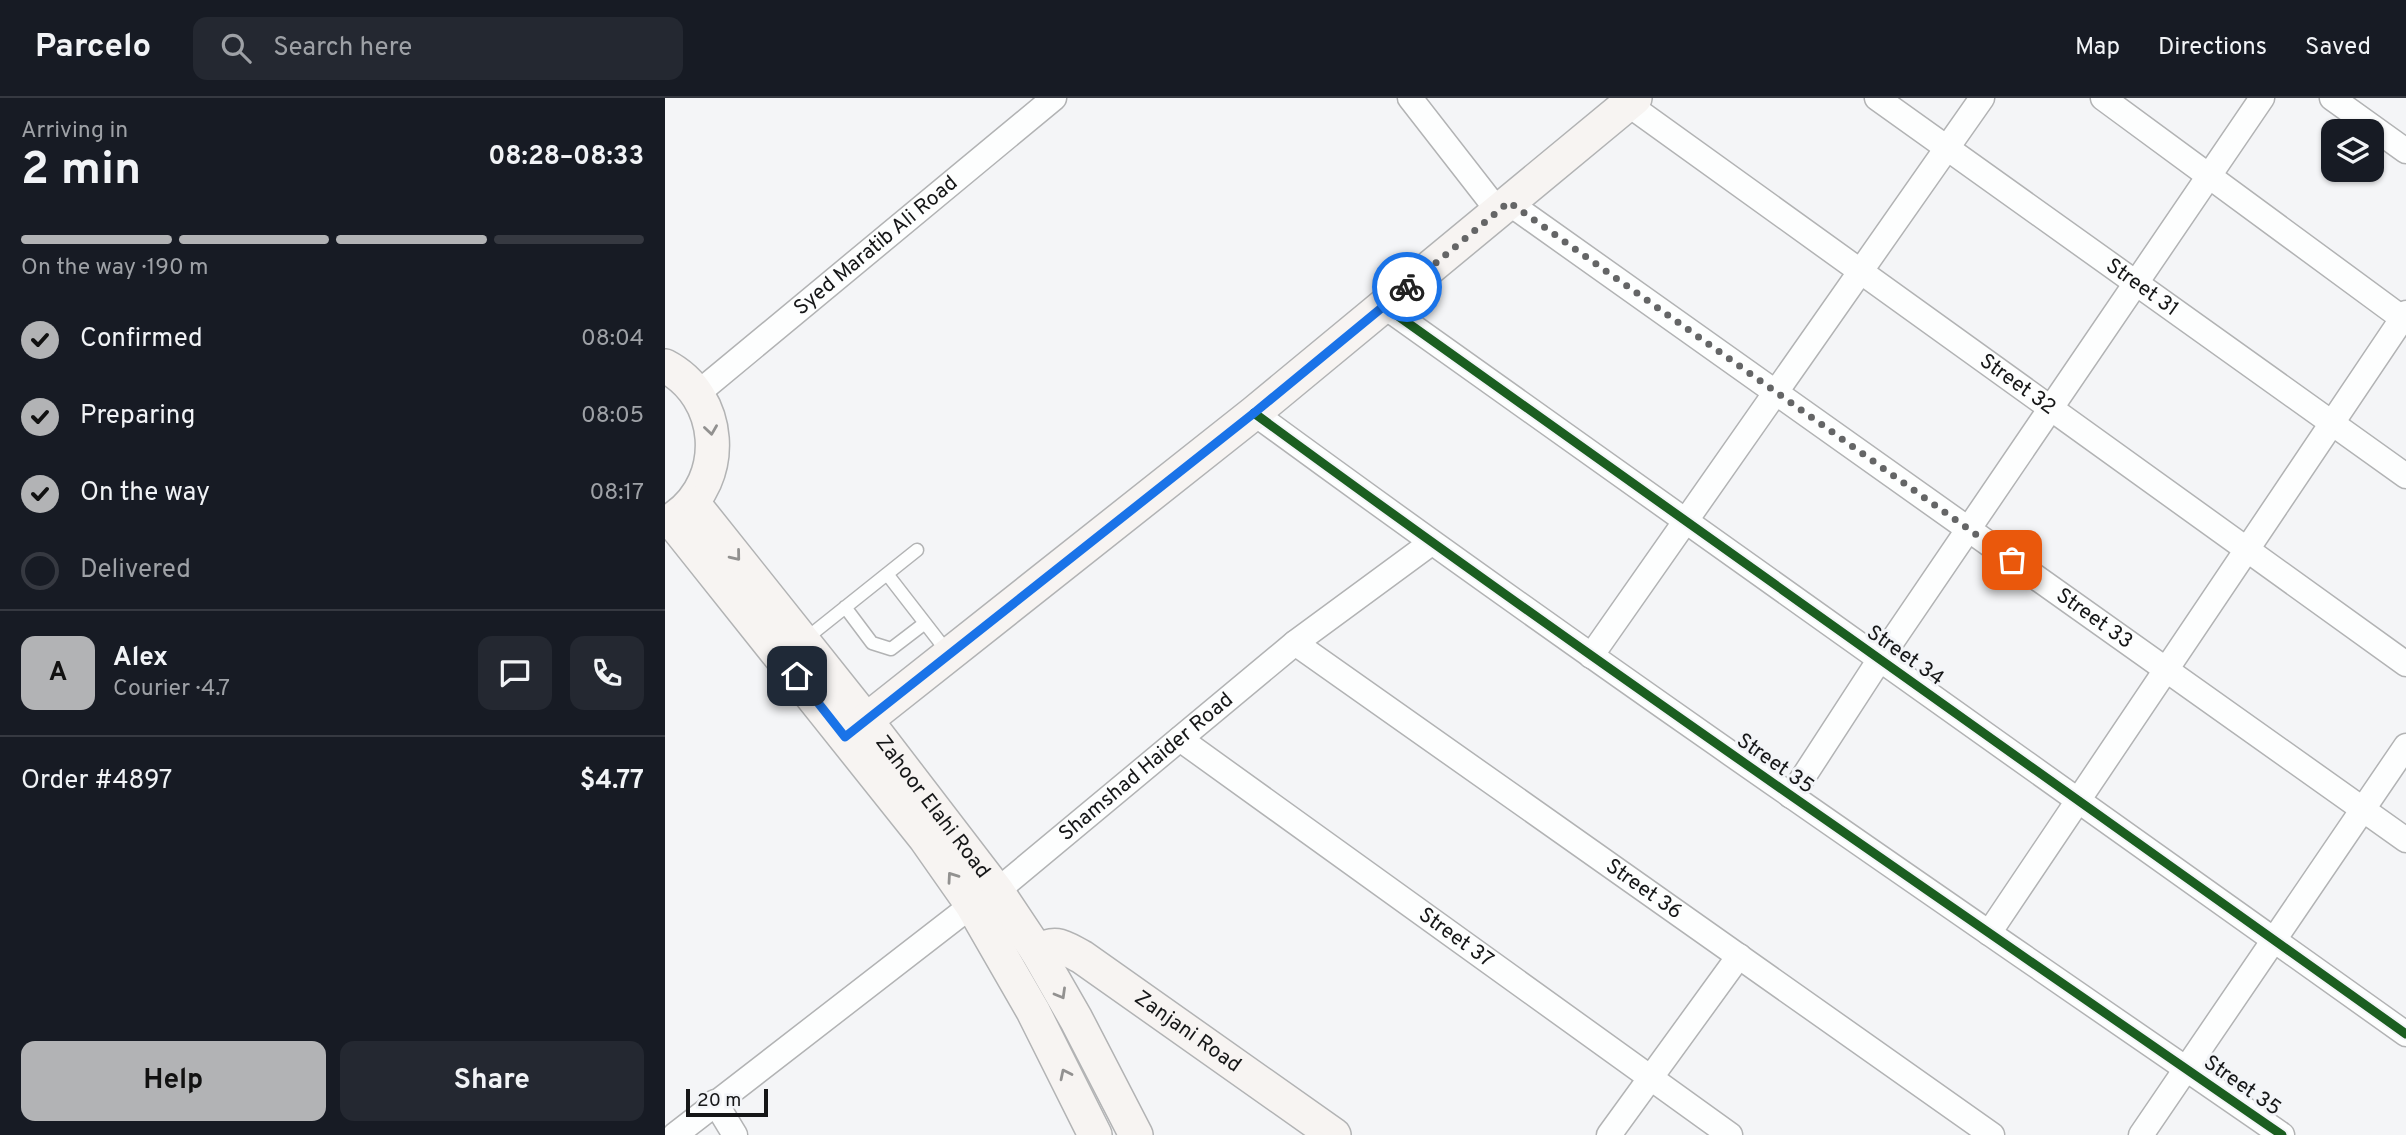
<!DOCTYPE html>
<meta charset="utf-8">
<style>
body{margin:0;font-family:Overpass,sans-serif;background:#242831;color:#f1f3f6;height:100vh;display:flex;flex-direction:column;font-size:26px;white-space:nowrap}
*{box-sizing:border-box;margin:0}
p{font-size:23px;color:#9ea1a6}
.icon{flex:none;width:38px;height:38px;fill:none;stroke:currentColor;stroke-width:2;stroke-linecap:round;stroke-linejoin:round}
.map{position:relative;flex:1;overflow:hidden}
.side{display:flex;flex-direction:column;background:#171b24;width:665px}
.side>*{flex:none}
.tools{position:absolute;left:1656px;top:21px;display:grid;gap:14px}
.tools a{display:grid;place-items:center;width:63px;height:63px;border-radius:14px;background:#171b24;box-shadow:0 2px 5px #0004;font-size:35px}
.scale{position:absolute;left:21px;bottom:18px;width:82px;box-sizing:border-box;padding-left:7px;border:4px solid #161718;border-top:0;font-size:19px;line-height:24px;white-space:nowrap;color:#161718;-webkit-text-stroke:5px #f3f5f8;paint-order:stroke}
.pin{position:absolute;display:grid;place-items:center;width:60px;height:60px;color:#fff;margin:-30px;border-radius:14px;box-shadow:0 4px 10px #0006}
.courier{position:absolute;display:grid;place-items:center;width:70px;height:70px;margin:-35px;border:5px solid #1a73e8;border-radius:50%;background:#fff;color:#222;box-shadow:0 2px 9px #0007}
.headline em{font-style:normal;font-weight:700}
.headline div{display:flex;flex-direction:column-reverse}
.headline{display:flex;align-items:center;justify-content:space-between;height:119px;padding:0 21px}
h1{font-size:46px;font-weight:700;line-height:52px}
.bar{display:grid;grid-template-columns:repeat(4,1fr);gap:10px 7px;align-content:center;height:84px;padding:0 21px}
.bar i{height:9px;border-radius:5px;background:#363941}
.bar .active{background:#b2b3b5}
.bar p{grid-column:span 4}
.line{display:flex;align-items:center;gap:18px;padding:0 21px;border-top:2px solid #363941}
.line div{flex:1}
.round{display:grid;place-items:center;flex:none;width:74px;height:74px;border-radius:14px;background:#242831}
ol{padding:0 21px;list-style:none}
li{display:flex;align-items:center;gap:21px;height:77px}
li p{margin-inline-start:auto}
li .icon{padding:7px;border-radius:50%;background:#b2b3b5;color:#111;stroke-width:4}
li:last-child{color:#9ea1a6}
li i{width:38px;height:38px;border:4px solid #363941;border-radius:50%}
.primary-button{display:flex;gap:14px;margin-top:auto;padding:14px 21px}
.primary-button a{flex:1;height:80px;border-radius:14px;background:#b2b3b5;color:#111;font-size:28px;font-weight:700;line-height:80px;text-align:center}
.primary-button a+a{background:#242831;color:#f1f3f6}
header{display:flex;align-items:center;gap:42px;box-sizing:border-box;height:98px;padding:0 35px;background:#171b24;border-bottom:2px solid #363941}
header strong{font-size:33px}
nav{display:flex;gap:38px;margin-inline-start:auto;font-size:24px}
.search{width:490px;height:63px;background:#242831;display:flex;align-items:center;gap:18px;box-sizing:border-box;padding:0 24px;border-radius:14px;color:#9ea1a6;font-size:26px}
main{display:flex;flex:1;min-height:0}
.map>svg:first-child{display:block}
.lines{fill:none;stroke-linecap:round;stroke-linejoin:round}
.lane-casing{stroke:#b2b3b4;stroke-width:15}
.street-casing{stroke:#b2b3b4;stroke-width:27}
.secondary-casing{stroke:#b2b3b4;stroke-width:36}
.lane{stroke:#fdfefe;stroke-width:12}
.street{stroke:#fdfefe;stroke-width:24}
.secondary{stroke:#f7f4f2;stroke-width:33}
.cycleway-casing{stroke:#f3f5f8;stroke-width:13}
.cycleway{stroke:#1b5e20;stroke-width:9}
.oneway{stroke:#929190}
.done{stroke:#646566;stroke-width:7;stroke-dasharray:0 12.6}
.route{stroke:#1a73e8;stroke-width:9}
.labels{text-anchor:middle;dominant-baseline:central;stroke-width:6;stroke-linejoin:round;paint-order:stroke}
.street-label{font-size:21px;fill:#161718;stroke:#f3f5f8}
</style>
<header>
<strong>Parcelo</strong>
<div class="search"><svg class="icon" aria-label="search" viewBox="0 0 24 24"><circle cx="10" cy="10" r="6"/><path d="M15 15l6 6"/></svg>Search here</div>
<nav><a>Map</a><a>Directions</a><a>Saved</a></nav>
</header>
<main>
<section class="side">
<div class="headline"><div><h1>2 min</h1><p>Arriving in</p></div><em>08:28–08:33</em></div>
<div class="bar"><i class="active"></i><i class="active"></i><i class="active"></i><i></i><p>On the way · 190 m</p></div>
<ol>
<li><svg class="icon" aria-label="check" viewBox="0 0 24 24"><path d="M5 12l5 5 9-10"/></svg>Confirmed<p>08:04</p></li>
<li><svg class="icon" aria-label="check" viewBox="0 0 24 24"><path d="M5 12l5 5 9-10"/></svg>Preparing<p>08:05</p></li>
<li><svg class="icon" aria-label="check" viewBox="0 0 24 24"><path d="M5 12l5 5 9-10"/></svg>On the way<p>08:17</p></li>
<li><i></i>Delivered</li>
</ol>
<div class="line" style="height:126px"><b class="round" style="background:#b2b3b5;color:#111">A</b><div><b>Alex</b><p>Courier · 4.7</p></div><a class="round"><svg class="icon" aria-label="chat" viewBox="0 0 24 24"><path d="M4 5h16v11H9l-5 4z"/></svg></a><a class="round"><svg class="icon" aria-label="phone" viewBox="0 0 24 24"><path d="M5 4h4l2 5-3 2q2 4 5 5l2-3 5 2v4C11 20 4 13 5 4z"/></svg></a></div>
<div class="line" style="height:91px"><div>Order #4897</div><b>$4.77</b></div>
<div class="primary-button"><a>Help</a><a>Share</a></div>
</section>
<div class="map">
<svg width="1741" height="1037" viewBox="0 0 1741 1037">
<rect width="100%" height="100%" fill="#f4f5f7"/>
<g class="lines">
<defs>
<path id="lane" d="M222 476 284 556
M180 509 207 545 226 551 260 525
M138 543 252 452"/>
<g id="street">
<path d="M745 0 833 113"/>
<path id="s1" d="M1212 0 1741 378"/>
<path d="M1438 0 1737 220"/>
<path d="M1667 0 1741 53"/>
<path id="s2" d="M963 6 1741 566"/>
<path id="s3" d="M844 105 1741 742"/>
<path d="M719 208 1741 936"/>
<path id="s4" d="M33 295 389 0"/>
<path d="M589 315C927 563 1272 799 1617 1037"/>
<path id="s5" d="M630 545 1327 1037"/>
<path d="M926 558 1317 0"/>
<path id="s6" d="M515 641 1065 1037"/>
<path d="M1126 698 1215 561 1597 0"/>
<path id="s7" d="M332 793 630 545 766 445"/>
<path d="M1324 835 1741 215"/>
<path d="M50 1004 70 1037"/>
<path d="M10 1037 307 807"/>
<path d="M944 1037 1074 858"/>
<path d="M1476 1037 1741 648"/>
</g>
<g id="secondary">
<path d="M0 268C58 298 64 381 11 419"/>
<path id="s8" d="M28 405 201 622 332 793 372 853 411 921 471 1037"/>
<path d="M7 423 260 740 307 807 368 913 430 1037"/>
<path d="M180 639 589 315 970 0"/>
<path id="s9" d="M372 853C392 842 398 849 417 859L669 1037"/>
</g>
</defs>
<use href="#lane" class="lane-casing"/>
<use href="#street" class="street-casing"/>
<use href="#secondary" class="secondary-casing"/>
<use href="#lane" class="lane"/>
<use href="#street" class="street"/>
<use href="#secondary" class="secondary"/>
<defs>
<path id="cycleway" d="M719 208 1741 936
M589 315C927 563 1272 799 1617 1037"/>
</defs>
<use href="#cycleway" class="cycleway-casing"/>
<use href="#cycleway" class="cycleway"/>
</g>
<defs><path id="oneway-chevron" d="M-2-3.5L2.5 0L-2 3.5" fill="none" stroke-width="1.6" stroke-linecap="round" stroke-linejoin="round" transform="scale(1.75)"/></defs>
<g class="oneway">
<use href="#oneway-chevron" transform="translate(46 332) rotate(82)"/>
<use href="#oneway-chevron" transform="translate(71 458) rotate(51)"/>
<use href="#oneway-chevron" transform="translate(287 779) rotate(-125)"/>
<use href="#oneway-chevron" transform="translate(396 896) rotate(60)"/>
<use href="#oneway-chevron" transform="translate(400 976) rotate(-116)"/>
</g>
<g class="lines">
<path class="done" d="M742 189 844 104 1347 462"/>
<path class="route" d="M132 578 180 639 589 315 742 189"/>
</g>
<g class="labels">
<g class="street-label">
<text stroke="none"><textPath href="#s4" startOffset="231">Syed Maratib Ali Road</textPath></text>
<text stroke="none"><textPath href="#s1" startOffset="326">Street 31</textPath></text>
<text stroke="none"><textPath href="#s2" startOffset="480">Street 32</textPath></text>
<text stroke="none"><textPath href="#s3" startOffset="718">Street 33</textPath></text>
<text transform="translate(1240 558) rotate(35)">Street 34</text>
<text transform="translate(1110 666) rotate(35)">Street 35</text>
<text stroke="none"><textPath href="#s7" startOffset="194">Shamshad Haider Road</textPath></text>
<text stroke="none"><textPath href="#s8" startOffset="387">Zahoor Elahi Road</textPath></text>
<text stroke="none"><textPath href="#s5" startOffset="427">Street 36</textPath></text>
<text stroke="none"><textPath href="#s6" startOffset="340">Street 37</textPath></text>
<text stroke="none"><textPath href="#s9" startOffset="178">Zanjani Road</textPath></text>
<text transform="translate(1577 988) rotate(35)">Street 35</text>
</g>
</g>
</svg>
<div class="tools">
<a><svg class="icon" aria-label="layers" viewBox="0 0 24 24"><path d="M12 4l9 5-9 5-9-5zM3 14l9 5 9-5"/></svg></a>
</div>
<div class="scale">20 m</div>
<div class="pin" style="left:1347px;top:462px;background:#ea580c"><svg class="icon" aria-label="bag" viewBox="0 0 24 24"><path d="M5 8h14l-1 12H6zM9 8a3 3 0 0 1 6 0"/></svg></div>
<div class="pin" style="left:132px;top:578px;background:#1f2937"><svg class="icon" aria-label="home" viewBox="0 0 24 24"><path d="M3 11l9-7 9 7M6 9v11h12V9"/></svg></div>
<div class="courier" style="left:742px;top:189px"><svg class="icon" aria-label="bike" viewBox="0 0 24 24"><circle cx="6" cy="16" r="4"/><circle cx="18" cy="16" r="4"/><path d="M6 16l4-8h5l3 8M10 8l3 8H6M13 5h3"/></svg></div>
</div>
</main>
